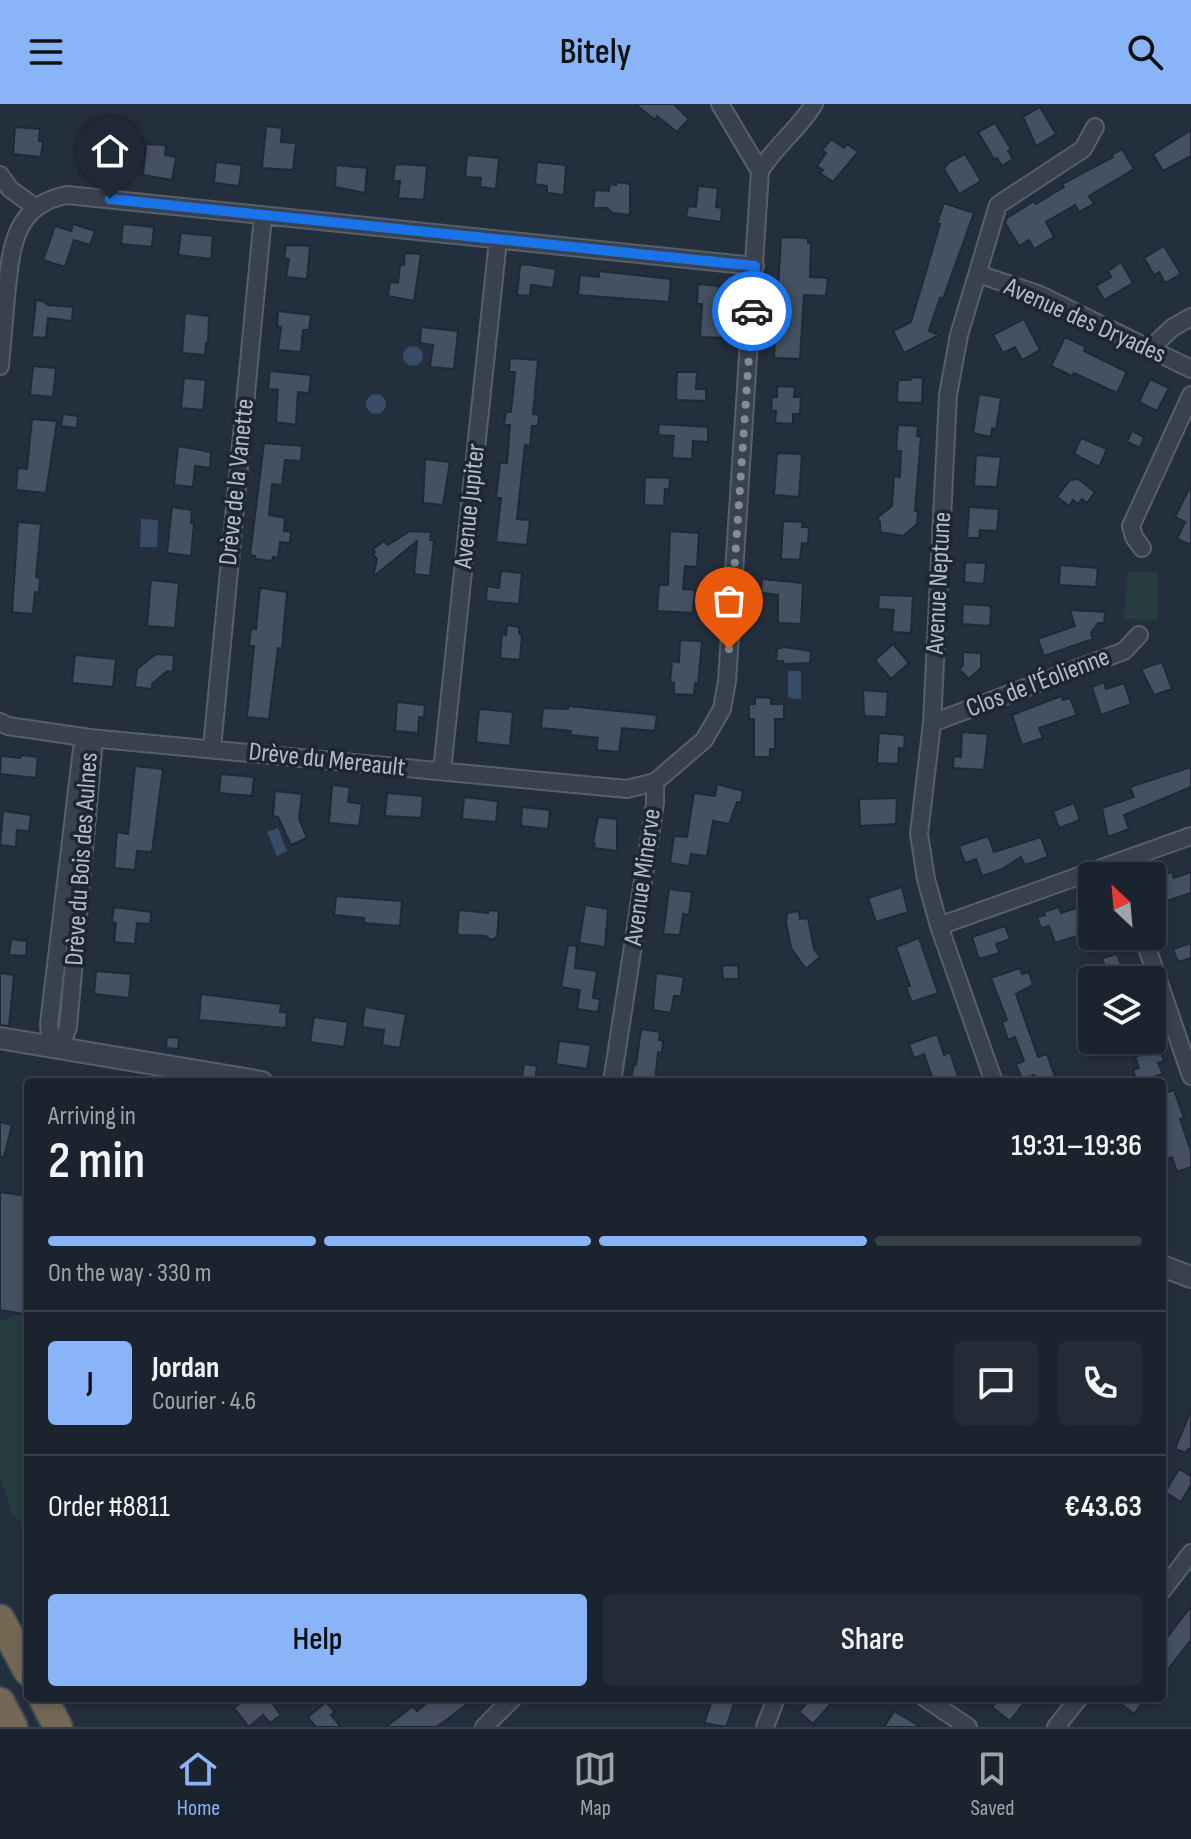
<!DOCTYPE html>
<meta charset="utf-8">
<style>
body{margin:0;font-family:"Sofia Sans Condensed",sans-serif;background:#242b36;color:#f1f3f6;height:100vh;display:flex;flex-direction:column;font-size:30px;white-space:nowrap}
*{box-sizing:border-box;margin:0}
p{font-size:26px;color:#a0a4aa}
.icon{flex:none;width:44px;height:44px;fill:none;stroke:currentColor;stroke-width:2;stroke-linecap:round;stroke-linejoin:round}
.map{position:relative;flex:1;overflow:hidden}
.side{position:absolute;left:24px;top:974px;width:1142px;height:624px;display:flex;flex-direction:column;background:#1b232e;border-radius:8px;box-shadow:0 4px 12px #0003,0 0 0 2px #39404a}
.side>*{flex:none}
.needle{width:52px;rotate:334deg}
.fabs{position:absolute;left:1078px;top:758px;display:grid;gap:16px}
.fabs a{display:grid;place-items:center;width:88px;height:88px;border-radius:8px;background:#1b232e;box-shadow:0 4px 12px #0003,0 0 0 2px #39404a;font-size:40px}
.pin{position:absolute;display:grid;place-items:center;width:68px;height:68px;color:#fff;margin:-82px -34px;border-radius:50% 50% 50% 0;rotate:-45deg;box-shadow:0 0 8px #0007}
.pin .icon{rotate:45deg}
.courier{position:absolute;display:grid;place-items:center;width:80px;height:80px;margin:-40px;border:6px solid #1a73e8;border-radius:50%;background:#fff;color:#222;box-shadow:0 2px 10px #0007}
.overview em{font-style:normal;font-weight:600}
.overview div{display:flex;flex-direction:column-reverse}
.overview{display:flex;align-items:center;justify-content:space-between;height:136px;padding:0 24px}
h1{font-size:52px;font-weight:600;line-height:60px}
.bar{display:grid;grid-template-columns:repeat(4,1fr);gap:12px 8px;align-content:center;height:96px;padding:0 24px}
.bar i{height:10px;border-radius:6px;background:#39404a}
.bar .active{background:#8ab4f8}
.bar p{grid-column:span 4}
.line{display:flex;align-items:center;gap:20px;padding:0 24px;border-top:2px solid #39404a}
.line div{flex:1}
.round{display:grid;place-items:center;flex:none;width:84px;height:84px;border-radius:8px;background:#242b36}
.primary-button{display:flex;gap:16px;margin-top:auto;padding:16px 24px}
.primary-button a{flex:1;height:92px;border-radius:8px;background:#8ab4f8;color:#111;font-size:32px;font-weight:600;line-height:92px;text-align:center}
.primary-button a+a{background:#242b36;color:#f1f3f6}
header{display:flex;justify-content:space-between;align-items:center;height:104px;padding:0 24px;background:#8ab4f8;color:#111;font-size:36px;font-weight:600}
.tab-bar{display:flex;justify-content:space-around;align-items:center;height:112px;border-top:2px solid #39404a;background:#1b232e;font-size:22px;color:#a0a4aa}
.tab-bar a{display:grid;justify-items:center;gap:4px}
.tab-bar .active{color:#8ab4f8}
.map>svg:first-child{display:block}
.green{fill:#263c3f}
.water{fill:#394c67}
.building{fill:#455162;stroke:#1f2835;stroke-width:2}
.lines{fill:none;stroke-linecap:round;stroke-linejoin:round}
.minor-casing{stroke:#565f6c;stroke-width:20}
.tertiary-casing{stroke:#565f6c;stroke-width:24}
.motorway-casing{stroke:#434c59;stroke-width:32}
.minor{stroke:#38414e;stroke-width:16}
.tertiary{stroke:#38414e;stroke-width:20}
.motorway{stroke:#746855;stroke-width:28}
.done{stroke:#828b98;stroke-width:8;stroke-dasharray:0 14.4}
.route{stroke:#1a73e8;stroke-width:10}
.labels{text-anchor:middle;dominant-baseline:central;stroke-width:7;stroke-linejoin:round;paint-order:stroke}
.street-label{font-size:26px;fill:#b4bcc9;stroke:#1d2633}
</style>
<header><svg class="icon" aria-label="menu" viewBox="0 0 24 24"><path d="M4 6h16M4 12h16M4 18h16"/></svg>Bitely<svg class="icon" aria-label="search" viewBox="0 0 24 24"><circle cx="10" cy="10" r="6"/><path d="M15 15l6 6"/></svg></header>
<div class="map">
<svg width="1191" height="1623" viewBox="0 0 1191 1623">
<rect width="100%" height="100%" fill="#242f3e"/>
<path class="green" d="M1127 468H1158V516L1124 515Z
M28 1207V1425L12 1409 0 1373V1217Z"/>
<path class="water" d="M403 252a10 10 0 1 1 20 0a10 10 0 1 1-20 0Z
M366 300a10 10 0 1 1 20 0a10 10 0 1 1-20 0Z
M141 415 158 416 157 443H140Z
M788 567H801V595L788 594Z
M278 724 287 747 277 752 267 728Z"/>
<path class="building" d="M635 0H674L689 15 677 28 657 12 655 16Z
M1040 3 1056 30 1036 42 1023 13Z
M995 19 1011 45 1008 47 1013 55 1002 62 997 54 994 55 978 28Z
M266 22 282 24 281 38 296 39 293 66 262 64Z
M15 23 40 25 39 37H43L41 53 13 50Z
M1191 26V52L1163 67 1153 50Z
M831 35 844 44 847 40 858 48 833 78 820 69 823 66 817 62 826 49 822 46Z
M146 40 166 41 165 51 176 53 172 76 143 71Z
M83 43 115 46 112 71 80 68Z
M1122 45 1134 65 1089 92 1094 100 1079 108 1075 101 1046 118 1054 133 1034 145 1029 136 1019 142 1005 119 1007 114 1034 97 1036 100 1064 83 1062 80 1113 53 1112 51Z
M965 50 981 77 959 90 944 65 948 59Z
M467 51 499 54 496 85 480 83 481 74 465 73Z
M216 58 242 61 239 82 214 79Z
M537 58 566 61 564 91 547 89V82L535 80Z
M401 60 427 62 424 96 398 94 400 77H393L395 61Z
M336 61 367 64 365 89 335 83Z
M616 78 630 80V111L612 109 607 104H593L595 86 609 87 610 80 616 81Z
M698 82 718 84 716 103 722 104 721 118 686 113 688 102 696 103Z
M944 99 974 109 943 195 940 194 929 227 939 231 904 249 893 227 911 218 940 120 937 119Z
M73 120 95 127 90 141 74 136 65 163 43 156 55 122 71 127Z
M123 120 154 123 152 143 121 140Z
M181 129 213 132 211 155 178 151Z
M781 133 808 134V139H811L810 173 828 174 826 192 804 191 800 255 774 254Z
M286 141 310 142 307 175 286 173 289 155 284 154Z
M1164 142 1181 170 1165 179 1159 168 1154 171 1144 154Z
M405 149 421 150 414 197 388 192 390 178 398 179 400 161H404Z
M1121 158 1133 179 1104 196 1096 182 1111 173 1108 167Z
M524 160 556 165 553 184 531 181 530 192 517 191 520 162Z
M599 167 671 175 669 198 578 191 580 171 599 173Z
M698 180 719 182 717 204H723L722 234 700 233 702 200H697Z
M36 196 43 197 48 201 73 203 72 217 48 214 46 234 32 233Z
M278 207 311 211 309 226H303L301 248 278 246 281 223H277Z
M185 209 209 212 208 239H206L205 251 182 249Z
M1024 215 1040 246 1022 256 1015 243 1003 249 993 231Z
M421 223 458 227 454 265 430 263 433 241 420 239Z
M1065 233 1086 243 1084 247 1127 268 1117 289 1074 269 1072 272 1051 262Z
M510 254 538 256 533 310 539 311 538 322H532L530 342 525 341 517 415 530 416 527 441 496 438 501 394H496L500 359H507L510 321H504L506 308H511L515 268H509Z
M33 262 56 264 53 293 30 291Z
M270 267 311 271 309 289 298 288 296 321 276 318 278 286 268 285Z
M677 268H697L696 285H706V297L676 296Z
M913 273 923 274 922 299 897 298 898 276H910Z
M184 274 206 276 203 306 181 304Z
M1150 275 1169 284 1157 307 1139 298Z
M777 282 795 283 794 293H801L800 310H793V320L775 319 776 307 771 306 772 293H777Z
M979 290 1001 294 996 325 992 324 991 333 973 329Z
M63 310 78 312 77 324 61 322Z
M32 315 57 317 46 389 16 386 18 364 27 365Z
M659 320 708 323V338L693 337 692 355 672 354 674 332 658 331Z
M898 321 918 322 917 332 921 333 915 407H918L917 420 903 432 880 428V418L877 414 892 402 894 372 900 373 901 347H896Z
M1132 327 1144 333 1140 344 1127 338Z
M1081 334 1107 345 1099 363 1074 350Z
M264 339 302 342 301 357 285 356 282 381 272 380 269 411 285 414 284 427 291 428 290 439 280 438 278 454 273 453 272 457 255 455V452L250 451Z
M178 342 211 348 210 364 195 362 193 383 174 381Z
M777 349 802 350 799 393 774 391Z
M976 351 1001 353 997 383 974 382Z
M425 355 450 358 443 401 423 399Z
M645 373 670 374 669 386 665 385 664 402 644 401Z
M1078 375 1095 388 1087 399 1082 395 1078 400 1073 396 1069 402 1057 393 1070 376Z
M1191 381V441L1177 435 1185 418 1175 413Z
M172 403 192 406 191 419H194L191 452 167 449Z
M969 403 999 405 997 427 980 426 979 434H967Z
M783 417 803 418 802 423H809L808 440 802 439 800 456 781 455Z
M18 418 41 420 36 473 40 474 39 488H35L33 510 12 508Z
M410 427 431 428 430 436H434L430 472 414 470 417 437 373 473 377 455 373 450 375 448 373 445 384 437 388 441Z
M670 427 699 429 697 463 685 462 683 485 695 486 693 509 657 507 659 481H668Z
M965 458 986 459 984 480 964 478Z
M1060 461 1098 464 1096 483 1059 481Z
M501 467 522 469 519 500 486 497 487 482 499 484Z
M762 475 803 479 801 520 778 519V491L761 489Z
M151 476 179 479 175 524 147 522Z
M260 484 287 488 282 545 278 544 269 615 247 613 254 542H249L251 524 256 525Z
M879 491 913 492 911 529 892 528 894 506 878 505Z
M963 500 991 502 990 522 962 520Z
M1070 506 1105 508 1104 519H1098L1091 529 1093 535 1044 552 1038 535 1075 522Z
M507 521 519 523V529L522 532 520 556 500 554 502 530 506 531Z
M680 536 702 537 698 580 695 579 694 591 674 590V579L670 578 672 557 679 558Z
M893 540 909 559 891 575 875 556Z
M784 543 811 547 810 559 783 560V557H776L777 545Z
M963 548 981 549V564L969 575 959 565 963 562Z
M156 550 174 551 173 568 167 567 152 580V585L135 583 137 565Z
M75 551 116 555 113 583 72 579Z
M1162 558 1172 585 1154 591 1141 565Z
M1104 578 1106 585 1124 579 1131 600 1101 611 1092 583Z
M863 586 888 588 886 613 864 612Z
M1061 592 1063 596 1070 594 1077 611 1039 624 1043 634 1022 641 1012 611Z
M755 593 771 594V600H784V615H775V645H770V653H754V615H749V600H755Z
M397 598 425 601 424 614 419 613 418 629 395 627Z
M568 602 657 611 655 627 622 624 619 648 596 646 598 634 570 631 571 627 541 624 543 604 568 605Z
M479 605 513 608 510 642 476 638Z
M962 628 988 630 984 666 953 664 954 652 961 653Z
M879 629 905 631 904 645 899 644 898 660 877 659Z
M21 651 38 653 36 674 0 670 1 652 20 654Z
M135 662 163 665 152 748 137 747 135 766 114 764 117 728 128 730Z
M1191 663V683L1124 711 1129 725 1108 733 1102 704 1134 693 1130 683Z
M221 670 254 673 252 692 219 689Z
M717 680 743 687 741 699 737 698 729 720 713 717 707 752 691 750 689 762 670 759 674 732 687 733 694 689 715 692Z
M332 681 350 683 348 698 362 700 359 722 329 719Z
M275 687 302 690 299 715 307 734 291 741 278 713 273 712Z
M387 689 423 692 421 714 385 712Z
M464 693 498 697 496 718 462 715Z
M897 694 896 720 860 722 859 695Z
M1074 699 1080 716 1059 724 1053 707Z
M522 703 550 706 548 725 521 722Z
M3 707 31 711 29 727 17 726 16 743 0 741Z
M598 713 617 715V747L594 744 595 739H593Z
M988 732 994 748 1041 733 1048 753 1025 761 1021 753 1000 766 982 772 976 755 965 759 959 742Z
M1172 768 1174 774 1191 768V789L1163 798 1154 774Z
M902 783 908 808 876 818 868 794Z
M669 785 692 788 689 811 683 810 680 831 663 830Z
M336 792 402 797 400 822 364 819V814L334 811Z
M1092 799V827L1055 839 1049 822 1041 824 1037 813 1045 811 1044 808 1059 803 1061 809Z
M585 801 608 805 605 843 579 839Z
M114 803 151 808 150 820 137 819 135 840 114 838 116 819 112 818Z
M459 806 488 809V806L499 807 497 833 491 836 486 832 460 831 457 829Z
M799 807 800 815 808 814 814 845 820 853 806 865 791 844 786 818 787 809Z
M1005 822 1010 835 996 840 1000 849 979 855 972 833Z
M919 834 938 889 912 898 906 883 910 882 896 843Z
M11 835 27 837 26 852 9 851Z
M1191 839V854L1178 858 1173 845Z
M568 841 577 842 575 864 597 867 593 894 600 895 598 908 577 905 580 886 561 883Z
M1117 850 1127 876H1110L1102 854Z
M738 861 739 875H723L722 862Z
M1020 864 1022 870 1029 868 1033 881 1016 890 1038 953 1047 950 1057 978H1036L1034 971 1022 975 1016 960 1024 957 1015 933 1008 936 1002 918 1007 916 991 874Z
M96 867 131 870 129 894 94 890Z
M0 869 14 871 9 922 0 921Z
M656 869 684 873 681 892H674L671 909 653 906Z
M201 890 281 900 280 908 287 909 286 924 199 916Z
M365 903 406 910 400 944 382 941 384 926 362 923Z
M314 913 348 918 344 943 310 938Z
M641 925 660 928 659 936 663 937 662 949 658 948 655 978H630L634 961H636Z
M937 930 944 951 950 948 960 978H934L924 950 914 954 909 940Z
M167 933 179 934 178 945 166 944Z
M559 937 591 941 587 965 556 960Z
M1159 944 1164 957 1158 959 1163 970 1137 978 1133 966 1139 964 1135 953Z
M524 960 537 962 535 978H521Z
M1174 986 1184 1014 1180 1015 1191 1047V1063L1177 1068 1172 1053 1165 1056 1162 1046V990Z
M0 1018 12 1021 4 1053H0Z
M0 1088 28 1092V1201L24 1200 23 1210 0 1206Z
M1191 1306V1346L1188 1345 1186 1349 1175 1345Z
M1179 1365 1191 1372V1381L1181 1398 1165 1388Z
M1191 1502V1536L1162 1573V1540Z
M247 1594H268L281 1611 270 1619 263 1611 249 1623 234 1604Z
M433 1594H475L437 1623H386L413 1602 417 1607Z
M713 1594 734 1600 726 1623 704 1619Z
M811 1594H836L813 1620 799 1608Z
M999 1594H1028L1010 1617 992 1603Z
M1114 1594H1146L1134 1610Z
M326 1598 335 1608 331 1611 341 1623H316L308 1613Z
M894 1607 921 1623H884Z"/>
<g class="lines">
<defs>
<path id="minor" d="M720 0 760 67
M0 71 10 85 35 103
M978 170 1038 190 1191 265
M1151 244 1172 224 1191 213
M0 262C2 239 4 216 6 193 11 147 12 101 67 91L755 162
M1142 444 1134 433 1131 422 1191 291
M0 618 8 622 90 634 627 685 655 678 704 636 722 605 727 577 760 67C775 42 799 25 814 0
M932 619 1124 547 1139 531
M90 634 93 646 68 923 64 934 51 942 49 920 82 645Z
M212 644 263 112
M442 667 498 136
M939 822 1191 732
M1143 832 1191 972
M612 978 655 699V678
M994 978 939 822 926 775 919 730 932 619 948 291 959 231 998 101 1083 45 1095 23
M1162 1487 1191 1449
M925 1594 968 1623
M484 1623 513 1594
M765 1623 776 1594
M1056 1623 1079 1594"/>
<path id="tertiary" d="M0 934 262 978
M1162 1162 1191 1173"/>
<path id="motorway" d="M0 1515 28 1567
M43 1594 58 1623
M0 1598 13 1623"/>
</defs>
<use href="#minor" class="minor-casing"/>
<use href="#tertiary" class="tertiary-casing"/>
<use href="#motorway" class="motorway-casing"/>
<use href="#minor" class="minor"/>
<use href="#tertiary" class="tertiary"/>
<use href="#motorway" class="motorway"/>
</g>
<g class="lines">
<path class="done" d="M729 545 752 207"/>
<path class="route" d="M110 95 755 162 752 207"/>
</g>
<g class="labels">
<g class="street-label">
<text transform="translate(1085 217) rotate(24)">Avenue des Dryades</text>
<text transform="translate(237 378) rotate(-84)">Drève de la Vanette</text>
<text transform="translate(470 402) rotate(-84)">Avenue Jupiter</text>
<text transform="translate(939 479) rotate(-87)">Avenue Neptune</text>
<text transform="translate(1038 579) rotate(-21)">Clos de l'Éolienne</text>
<text transform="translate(327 656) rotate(6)">Drève du Mereault</text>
<text transform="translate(82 755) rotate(-86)">Drève du Bois des Aulnes</text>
<text transform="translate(643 773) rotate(-82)">Avenue Minerve</text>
</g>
</g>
</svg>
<div class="fabs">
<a><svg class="needle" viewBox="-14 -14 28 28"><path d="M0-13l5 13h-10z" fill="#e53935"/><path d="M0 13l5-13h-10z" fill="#a0a4aa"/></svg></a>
<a><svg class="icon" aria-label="layers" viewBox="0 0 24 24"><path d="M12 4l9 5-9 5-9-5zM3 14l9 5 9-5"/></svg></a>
</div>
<div class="pin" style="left:729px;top:545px;background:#ea580c"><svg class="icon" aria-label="bag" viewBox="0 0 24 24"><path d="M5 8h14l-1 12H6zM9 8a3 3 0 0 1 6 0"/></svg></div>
<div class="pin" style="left:110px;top:95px;background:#1f2937"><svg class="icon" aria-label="home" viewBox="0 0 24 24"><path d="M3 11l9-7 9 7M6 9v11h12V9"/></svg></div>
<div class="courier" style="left:752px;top:207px"><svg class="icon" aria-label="car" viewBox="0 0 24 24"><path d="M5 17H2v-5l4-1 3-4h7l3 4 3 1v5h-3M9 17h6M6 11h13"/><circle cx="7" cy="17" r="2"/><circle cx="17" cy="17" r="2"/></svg></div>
<section class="side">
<div class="overview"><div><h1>2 min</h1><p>Arriving in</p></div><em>19:31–19:36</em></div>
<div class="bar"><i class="active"></i><i class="active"></i><i class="active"></i><i></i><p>On the way · 330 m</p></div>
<div class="line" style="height:144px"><b class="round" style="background:#8ab4f8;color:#111">J</b><div><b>Jordan</b><p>Courier · 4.6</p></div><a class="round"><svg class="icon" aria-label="chat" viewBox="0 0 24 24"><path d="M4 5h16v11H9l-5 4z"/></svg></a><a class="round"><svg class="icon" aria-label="phone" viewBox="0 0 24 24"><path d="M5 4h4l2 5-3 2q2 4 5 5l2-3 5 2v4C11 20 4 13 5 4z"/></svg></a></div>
<div class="line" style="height:104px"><div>Order #8811</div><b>€43.63</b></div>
<div class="primary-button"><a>Help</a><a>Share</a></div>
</section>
</div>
<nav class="tab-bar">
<a class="active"><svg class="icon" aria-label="home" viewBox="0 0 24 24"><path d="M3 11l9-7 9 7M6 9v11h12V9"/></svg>Home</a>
<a><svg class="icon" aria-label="map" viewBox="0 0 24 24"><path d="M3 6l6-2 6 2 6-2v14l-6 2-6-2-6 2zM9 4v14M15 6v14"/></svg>Map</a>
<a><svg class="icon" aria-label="saved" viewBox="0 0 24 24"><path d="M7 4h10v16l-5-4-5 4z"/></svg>Saved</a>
</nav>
